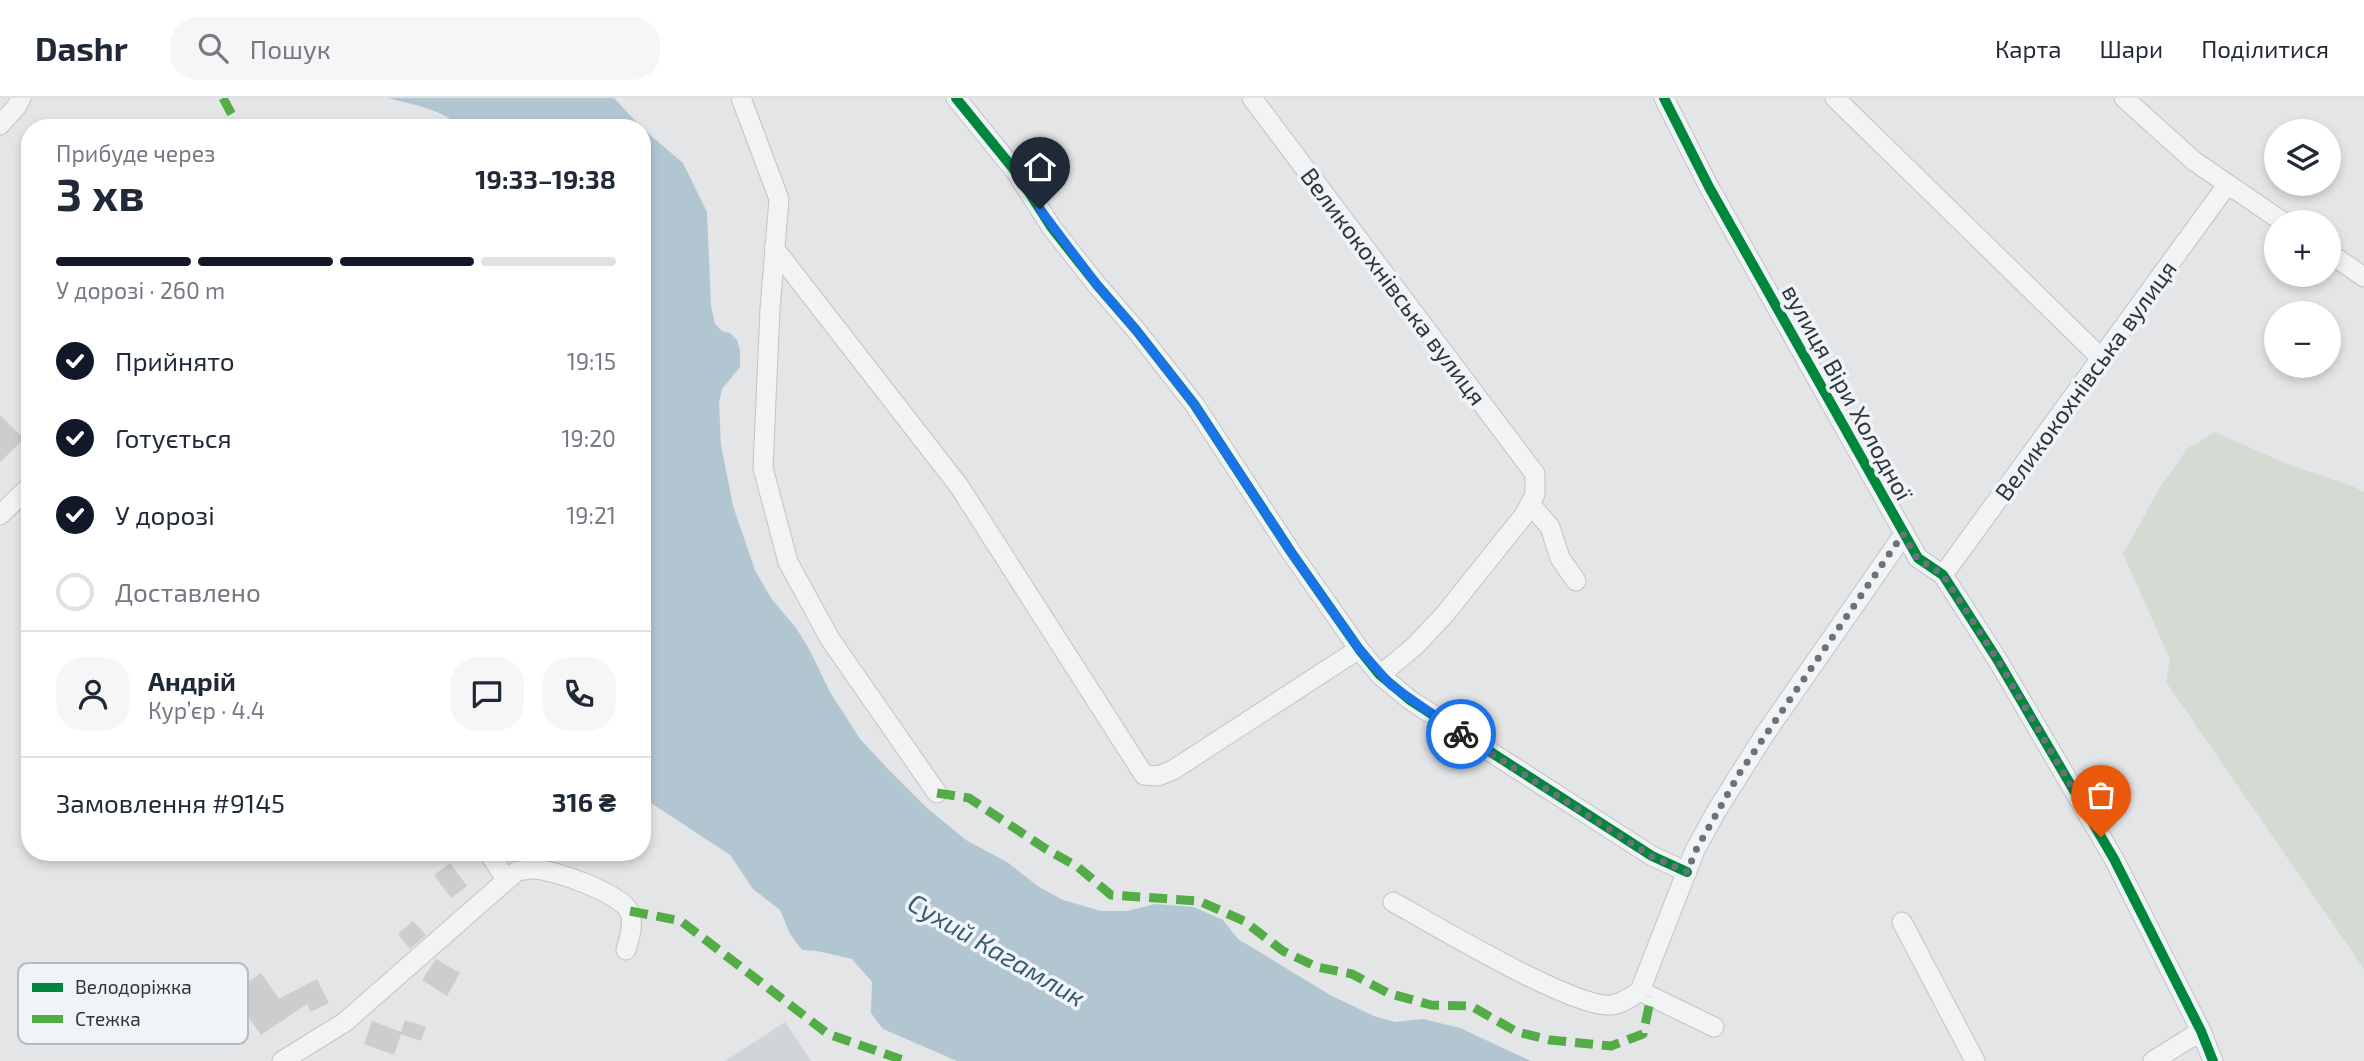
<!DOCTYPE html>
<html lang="uk">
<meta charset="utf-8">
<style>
body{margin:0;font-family:"Exo 2",sans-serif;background:#f6f6f7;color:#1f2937;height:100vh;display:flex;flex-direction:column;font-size:26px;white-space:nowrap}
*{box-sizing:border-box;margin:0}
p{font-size:23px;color:#747a83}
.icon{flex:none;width:38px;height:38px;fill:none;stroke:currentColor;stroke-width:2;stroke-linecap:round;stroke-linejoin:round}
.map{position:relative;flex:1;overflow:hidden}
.drawer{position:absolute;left:21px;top:21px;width:630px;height:742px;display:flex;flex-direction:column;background:#fff;border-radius:28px;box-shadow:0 4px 10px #0003}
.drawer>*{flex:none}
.fabs{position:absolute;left:2264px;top:21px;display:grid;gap:14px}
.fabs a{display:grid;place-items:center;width:77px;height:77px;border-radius:50%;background:#fff;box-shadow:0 4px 10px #0003;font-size:35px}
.pin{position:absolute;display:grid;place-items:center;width:60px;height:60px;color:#fff;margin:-72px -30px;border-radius:50% 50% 50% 0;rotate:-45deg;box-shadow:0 0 7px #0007}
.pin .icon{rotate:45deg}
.courier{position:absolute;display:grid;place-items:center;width:70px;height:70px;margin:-35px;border:5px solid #1a73e8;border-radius:50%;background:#fff;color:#222;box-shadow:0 2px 9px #0007}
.summary em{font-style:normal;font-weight:700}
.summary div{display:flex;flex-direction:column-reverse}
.summary{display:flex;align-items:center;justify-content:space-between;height:119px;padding:0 35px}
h1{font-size:46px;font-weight:700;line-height:52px}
.bar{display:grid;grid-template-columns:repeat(4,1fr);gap:10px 7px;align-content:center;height:84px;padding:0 35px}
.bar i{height:9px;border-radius:5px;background:#e0e1e3}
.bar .selected{background:#111827}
.bar p{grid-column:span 4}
.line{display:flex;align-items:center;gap:18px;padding:0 35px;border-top:2px solid #e0e1e3}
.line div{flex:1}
.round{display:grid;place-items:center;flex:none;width:74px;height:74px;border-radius:28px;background:#f6f6f7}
ol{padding:0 35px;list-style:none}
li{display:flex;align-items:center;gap:21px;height:77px}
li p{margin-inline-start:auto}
li .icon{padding:7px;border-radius:50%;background:#111827;color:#fff;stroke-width:4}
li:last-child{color:#747a83}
li i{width:38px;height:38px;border:4px solid #e0e1e3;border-radius:50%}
header{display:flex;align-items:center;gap:42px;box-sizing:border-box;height:98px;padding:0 35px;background:#fff;border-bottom:2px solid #e0e1e3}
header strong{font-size:33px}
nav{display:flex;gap:38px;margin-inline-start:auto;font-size:24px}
.search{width:490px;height:63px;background:#f6f6f7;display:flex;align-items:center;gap:18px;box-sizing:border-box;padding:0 24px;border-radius:28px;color:#747a83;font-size:26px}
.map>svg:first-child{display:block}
.built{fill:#d1d5da}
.green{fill:#d5dbd3}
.water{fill:#b2c6d1}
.building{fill:#cbcdcf}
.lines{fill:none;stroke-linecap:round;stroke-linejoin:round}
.minor-casing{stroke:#c1c3c5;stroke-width:21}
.minor{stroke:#f1f3f4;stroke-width:19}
.quiet{stroke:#53ac46;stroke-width:9;stroke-dasharray:18 9;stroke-linecap:butt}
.cycleway-casing{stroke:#f0f4f6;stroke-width:15}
.cycleway{stroke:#00873e;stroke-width:10}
.done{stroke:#6b737a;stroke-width:7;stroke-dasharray:0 12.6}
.route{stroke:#1a73e8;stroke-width:9}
.labels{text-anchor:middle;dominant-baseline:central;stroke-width:7;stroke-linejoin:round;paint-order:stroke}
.street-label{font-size:24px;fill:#2a3640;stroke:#f0f4f6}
.water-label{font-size:26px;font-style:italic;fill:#365b72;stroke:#f0f4f6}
.key{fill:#f0f4f6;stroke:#b5bbbf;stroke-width:2}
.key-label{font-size:19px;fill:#2a3640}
</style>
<header>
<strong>Dashr</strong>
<div class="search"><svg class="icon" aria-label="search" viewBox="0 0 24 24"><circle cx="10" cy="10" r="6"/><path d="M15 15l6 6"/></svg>Пошук</div>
<nav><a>Карта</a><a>Шари</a><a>Поділитися</a></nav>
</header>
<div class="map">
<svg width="2364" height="963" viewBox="0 0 2364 963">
<rect width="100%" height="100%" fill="#e3e5e7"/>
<path class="built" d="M785 924 811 963H725Z"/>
<path class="green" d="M2215 334 2287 366 2352 388 2364 394V871L2166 584 2170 561 2123 456 2159 391 2187 351Z"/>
<path class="water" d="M388 0H614L642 30H462C442 11 414 7 388 0Z
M642 30 683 65 707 114 711 208 715 226 722 233 730 235 737 242 740 252V269L722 291 719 305 721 347 733 408 755 472 771 500 796 530 809 551 830 594 860 641 888 671 927 710 966 742 1007 764 1039 789 1063 802 1101 813H1127L1155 806 1194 809 1223 822 1238 841 1332 898 1374 918 1395 924 1423 921 1460 930 1531 963H957L883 931 871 915 872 884 852 861 817 853 802 852 790 836 780 812 753 791 730 757 642 699Z"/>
<path class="building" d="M0 317 24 341 0 364Z
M450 765 467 788 451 800 434 777Z
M413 823 426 837 410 851 398 836Z
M436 861 460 875 447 898 422 882Z
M261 875 279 901 317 881 329 905 311 914 307 906 261 937 232 895Z
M405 922 426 929 421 943 401 936 394 957 364 946 372 923 401 934Z"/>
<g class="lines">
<defs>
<path id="minor" d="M741 0 779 101 770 211 763 370 788 464 830 541 937 695
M956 0 1016 74 1052 130 1097 187 1136 232 1194 306 1291 454 1359 551 1380 577 1410 602 1652 758 1687 774
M1252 0 1535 376V396L1525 416 1445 516 1415 548 1380 577
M1664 0 1709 89 1918 460 1943 477 1997 561 2114 761 2201 933 2213 963
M1835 0 2101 260
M2124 0 2194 63 2283 124
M0 27 17 8 21 0
M774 150 959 388 1144 677 1158 678 1173 672 1359 551
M2329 155 2364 179
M1530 406 1550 429 1560 460 1576 483
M0 417 30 388
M1943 477 2227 87
M488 754 506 781
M1393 804C1433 826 1574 911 1611 907 1622 906 1631 899 1640 893
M1902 824 1975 963
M1640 893 1695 752 1717 712 1765 636 1904 436
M1640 893 1714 929
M282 963 345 924 517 773C522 773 528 771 533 771 552 771 624 796 630 815 634 827 629 841 626 852
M2153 963 2201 933"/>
</defs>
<use href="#minor" class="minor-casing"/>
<use href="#minor" class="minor"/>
<path class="quiet" d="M223 0 239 30
M937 695 969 700 1046 751 1078 769 1111 797 1199 803 1244 823 1283 853 1317 869 1352 876 1388 895 1431 907 1471 908 1517 934 1550 942 1611 948 1643 936 1651 899
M630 813 681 823 828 936 906 963"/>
<defs>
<path id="cycleway" d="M956 0 1016 74 1052 130 1097 187 1136 232 1194 306 1291 454 1359 551 1380 577 1410 602 1652 758 1687 774
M1664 0 1709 89 1918 460 1943 477 1997 561 2114 761 2201 933 2213 963"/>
</defs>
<use href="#cycleway" class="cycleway-casing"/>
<use href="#cycleway" class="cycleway"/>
</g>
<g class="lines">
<path class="done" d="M1461 636 1651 758 1687 774 1696 752 1739 676 1903 436 1917 460 1943 477 1997 561 2101 739"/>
<path class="route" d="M1040 111 1097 187 1136 232 1194 306 1291 454 1359 551 1391 587 1461 636"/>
</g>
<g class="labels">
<g class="street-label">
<text transform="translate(1394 188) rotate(53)">Великокохнівська вулиця</text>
<text transform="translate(2085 282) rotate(-54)">Великокохнівська вулиця</text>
<text transform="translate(1848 294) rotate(61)">вулиця Віри Холодної</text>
</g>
<g class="water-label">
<text transform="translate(997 851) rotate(30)">Сухий Кагамлик</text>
</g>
</g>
<rect x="18" y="865" width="230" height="81" rx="10" class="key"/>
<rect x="32" y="885" width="31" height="9" fill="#00873e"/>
<rect x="32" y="917" width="31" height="8" fill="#53ac46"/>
<g class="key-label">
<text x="75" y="896">Велодоріжка</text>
<text x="75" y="928">Стежка</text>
</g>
</svg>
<div class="fabs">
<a><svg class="icon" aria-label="layers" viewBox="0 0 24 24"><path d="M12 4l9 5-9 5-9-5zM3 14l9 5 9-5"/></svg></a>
<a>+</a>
<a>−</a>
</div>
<div class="pin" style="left:2101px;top:739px;background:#ea580c"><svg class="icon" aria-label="bag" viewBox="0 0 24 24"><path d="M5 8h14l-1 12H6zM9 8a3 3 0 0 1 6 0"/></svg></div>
<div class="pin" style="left:1040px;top:111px;background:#1f2937"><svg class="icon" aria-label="home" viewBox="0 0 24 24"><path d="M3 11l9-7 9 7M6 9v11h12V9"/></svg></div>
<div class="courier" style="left:1461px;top:636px"><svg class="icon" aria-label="bike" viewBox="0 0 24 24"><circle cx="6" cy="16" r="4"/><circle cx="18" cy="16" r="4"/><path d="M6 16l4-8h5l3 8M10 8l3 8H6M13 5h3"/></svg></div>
<section class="drawer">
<div class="summary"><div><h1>3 хв</h1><p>Прибуде через</p></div><em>19:33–19:38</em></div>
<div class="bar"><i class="selected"></i><i class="selected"></i><i class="selected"></i><i></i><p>У дорозі · 260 m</p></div>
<ol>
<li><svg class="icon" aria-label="check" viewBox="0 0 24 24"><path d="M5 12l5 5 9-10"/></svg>Прийнято<p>19:15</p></li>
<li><svg class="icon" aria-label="check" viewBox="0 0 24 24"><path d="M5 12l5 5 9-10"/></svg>Готується<p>19:20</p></li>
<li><svg class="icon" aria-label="check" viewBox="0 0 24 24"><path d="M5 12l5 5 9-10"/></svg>У дорозі<p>19:21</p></li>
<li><i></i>Доставлено</li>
</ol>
<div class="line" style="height:126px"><a class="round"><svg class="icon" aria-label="person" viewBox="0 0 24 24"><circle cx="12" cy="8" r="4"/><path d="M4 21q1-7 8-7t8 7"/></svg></a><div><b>Андрій</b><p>Кур’єр · 4.4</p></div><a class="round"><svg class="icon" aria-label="chat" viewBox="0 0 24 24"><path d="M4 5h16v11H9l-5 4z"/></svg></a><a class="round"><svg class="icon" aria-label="phone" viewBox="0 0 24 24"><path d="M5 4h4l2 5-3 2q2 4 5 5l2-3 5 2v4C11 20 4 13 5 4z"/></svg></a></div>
<div class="line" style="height:91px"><div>Замовлення #9145</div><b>316 ₴</b></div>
</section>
</div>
